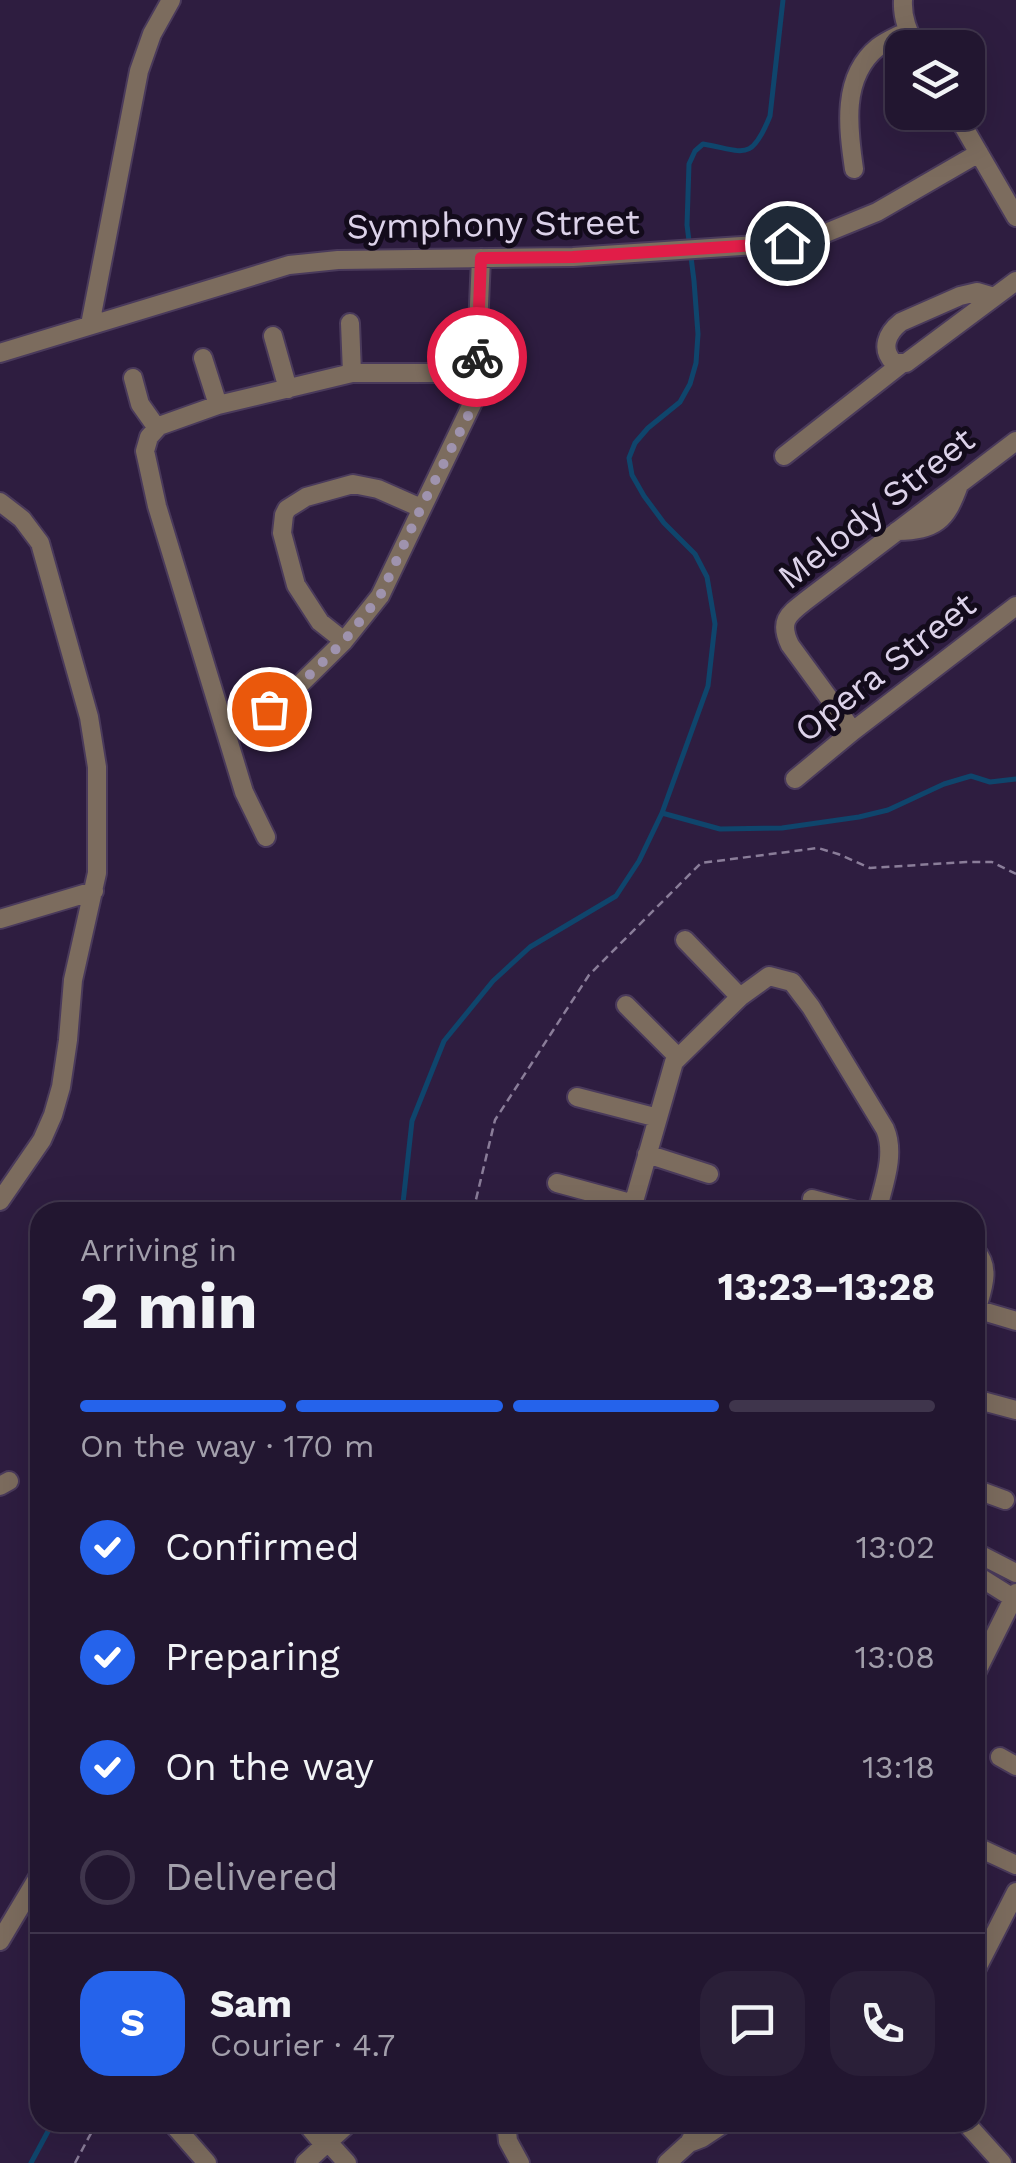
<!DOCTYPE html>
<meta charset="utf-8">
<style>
body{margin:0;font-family:"Work Sans",sans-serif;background:#2a1f38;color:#f1f3f6;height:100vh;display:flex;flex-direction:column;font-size:38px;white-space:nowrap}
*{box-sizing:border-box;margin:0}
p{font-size:32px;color:#a29fab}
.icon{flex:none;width:55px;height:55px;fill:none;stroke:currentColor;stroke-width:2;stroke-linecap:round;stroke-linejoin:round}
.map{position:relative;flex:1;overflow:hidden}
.details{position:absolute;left:30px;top:1202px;width:955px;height:930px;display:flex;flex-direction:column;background:#221630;border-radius:30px;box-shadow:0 10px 40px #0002,0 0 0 2px #3f354c}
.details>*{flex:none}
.controls{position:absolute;left:885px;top:30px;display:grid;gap:20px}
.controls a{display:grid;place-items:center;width:100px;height:100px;border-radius:20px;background:#221630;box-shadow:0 10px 40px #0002,0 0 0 2px #3f354c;font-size:50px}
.pin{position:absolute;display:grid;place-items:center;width:85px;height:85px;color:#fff;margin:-42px;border:5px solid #fff;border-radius:50%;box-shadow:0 2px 10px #0007}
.courier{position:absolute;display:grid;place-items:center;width:100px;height:100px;margin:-50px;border:8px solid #e11d48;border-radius:50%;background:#fff;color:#222;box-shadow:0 2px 12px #0007}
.summary em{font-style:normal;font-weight:700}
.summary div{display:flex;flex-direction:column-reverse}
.summary{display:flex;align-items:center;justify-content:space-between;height:170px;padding:0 50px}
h1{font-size:65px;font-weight:700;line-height:75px}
.bar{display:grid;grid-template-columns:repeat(4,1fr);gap:15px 10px;align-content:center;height:120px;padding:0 50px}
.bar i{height:12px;border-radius:8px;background:#3f354c}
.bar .on{background:#2563eb}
.bar p{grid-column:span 4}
.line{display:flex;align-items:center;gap:25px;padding:0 50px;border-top:2px solid #3f354c}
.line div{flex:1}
.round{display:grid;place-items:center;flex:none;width:105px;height:105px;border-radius:30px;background:#2a1f38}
ol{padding:0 50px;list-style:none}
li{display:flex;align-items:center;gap:30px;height:110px}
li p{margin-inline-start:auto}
li .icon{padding:10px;border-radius:50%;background:#2563eb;color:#fff;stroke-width:4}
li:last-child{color:#a29fab}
li i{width:55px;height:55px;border:5px solid #3f354c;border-radius:50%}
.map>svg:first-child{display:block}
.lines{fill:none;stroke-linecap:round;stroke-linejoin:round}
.stream{stroke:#0f456c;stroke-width:5}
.minor-casing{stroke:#4a3a5b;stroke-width:22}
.path{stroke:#8a7d99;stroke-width:2.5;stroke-dasharray:8 5;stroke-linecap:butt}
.minor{stroke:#7c6c5e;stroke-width:18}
.done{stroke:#9f93ae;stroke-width:10;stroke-dasharray:0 18}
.route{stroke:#e11d48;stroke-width:12}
.labels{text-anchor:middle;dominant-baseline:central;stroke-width:10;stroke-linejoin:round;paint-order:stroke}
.street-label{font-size:35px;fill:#dcd2e9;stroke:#130b1b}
</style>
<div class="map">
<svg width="1016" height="2163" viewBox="0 0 1016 2163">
<rect width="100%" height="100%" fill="#2e1d40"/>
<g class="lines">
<path class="stream" d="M662 813 720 829 782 828 859 817 888 810 944 784 971 776 990 782 1016 779
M402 1212 412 1121 444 1041 493 981 530 947 616 896 639 861 662 813 708 686 715 624 707 577 695 554 664 523 644 496 632 475 629 458 635 443 648 428 680 402 690 384 696 363 698 334 694 281 687 225 689 164 695 151 703 144C744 151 751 163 770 116L783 0
M31 2163 53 2122"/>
<defs>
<path id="minor" d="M903 0C902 18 908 32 917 48
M955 112 1016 217
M854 169C848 128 841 77 878 47 887 40 898 36 907 31
M994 297 977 292 960 296 901 322C887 333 880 349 894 363H906L1016 281
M350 323 352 373
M90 325 139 71 152 34 171 0
M273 336 288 389
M0 353 289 265 338 260 573 257 787 243 816 237 877 212 979 153
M203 358 218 405
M133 378 140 404 157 428
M784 456 900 365
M0 502 22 519 40 543 89 717 97 767V873L73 980 68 1040 61 1087 53 1115 42 1140 0 1201
M897 531C936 530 946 521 959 485
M344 641 320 622 296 585 282 533 284 515 287 509 306 497 353 484 378 489 421 508
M225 725 280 704 344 641 380 596 475 398 481 258
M853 731 790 645C778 620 789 614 808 599L1016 441
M795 779 853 731 1016 606
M266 837 244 792 157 506 145 451 149 437 159 426 218 405 352 373H477
M0 919 94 891
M685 940 740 997
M626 1005 678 1057
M577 1097 658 1118
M647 1154 709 1174
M557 1183 634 1204
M812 1199 860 1212
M631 1212 674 1062 740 997 769 976 792 982 811 1007 885 1129C896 1155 883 1186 877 1212
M975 1250C993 1269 981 1292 975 1315
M976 1309 1016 1321
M975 1399 1016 1410
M0 1486 9 1481
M975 1489 1005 1500
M975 1552 1016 1573
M975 1574 1016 1600
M975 1675 1016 1593
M1000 1757 1016 1766
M975 1846 1016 1865
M0 1941 40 1874
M975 1972 1016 1892
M171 2122 207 2163
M305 2122 325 2146
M506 2122 508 2141 520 2163
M965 2122 1002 2163
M328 2142 347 2163
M689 2143 702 2138 726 2122
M305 2163 350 2122
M667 2163 689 2143 701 2122"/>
</defs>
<use href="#minor" class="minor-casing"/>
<path class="path" d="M473 1212 495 1120 589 975 701 863 818 848 838 854 870 868 966 862H992L1016 874
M75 2163 97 2122"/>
<use href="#minor" class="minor"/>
</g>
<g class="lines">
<path class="done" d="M269 709 280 704 344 641 380 596 421 508 470 412 475 398 477 357"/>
<path class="route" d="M477 357 481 258 573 257 787 243"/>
</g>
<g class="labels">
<g class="street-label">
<text transform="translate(493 224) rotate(-1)">Symphony Street</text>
<text transform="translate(876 508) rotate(-38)">Melody Street</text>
<text transform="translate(885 667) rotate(-38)">Opera Street</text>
</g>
</g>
</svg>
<div class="controls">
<a><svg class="icon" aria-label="layers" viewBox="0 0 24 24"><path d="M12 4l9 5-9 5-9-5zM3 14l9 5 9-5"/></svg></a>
</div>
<div class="pin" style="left:269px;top:709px;background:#ea580c"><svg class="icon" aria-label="bag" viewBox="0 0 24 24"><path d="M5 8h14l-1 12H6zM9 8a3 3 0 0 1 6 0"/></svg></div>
<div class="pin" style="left:787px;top:243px;background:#1f2937"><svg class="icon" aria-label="home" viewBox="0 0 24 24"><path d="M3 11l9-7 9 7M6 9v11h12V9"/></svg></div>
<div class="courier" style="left:477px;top:357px"><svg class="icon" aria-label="bike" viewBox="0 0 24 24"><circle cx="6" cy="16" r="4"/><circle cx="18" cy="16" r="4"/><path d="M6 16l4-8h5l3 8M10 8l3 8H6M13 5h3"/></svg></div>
<section class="details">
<div class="summary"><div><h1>2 min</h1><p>Arriving in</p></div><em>13:23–13:28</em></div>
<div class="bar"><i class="on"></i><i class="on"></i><i class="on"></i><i></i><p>On the way · 170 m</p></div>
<ol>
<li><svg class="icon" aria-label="check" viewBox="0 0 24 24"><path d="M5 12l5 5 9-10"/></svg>Confirmed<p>13:02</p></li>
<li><svg class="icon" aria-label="check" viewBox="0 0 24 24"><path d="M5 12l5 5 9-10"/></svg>Preparing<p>13:08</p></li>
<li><svg class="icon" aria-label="check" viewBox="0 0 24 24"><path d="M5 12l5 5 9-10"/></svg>On the way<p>13:18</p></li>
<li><i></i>Delivered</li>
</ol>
<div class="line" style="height:180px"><b class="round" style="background:#2563eb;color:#fff">S</b><div><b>Sam</b><p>Courier · 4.7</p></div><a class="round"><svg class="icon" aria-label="chat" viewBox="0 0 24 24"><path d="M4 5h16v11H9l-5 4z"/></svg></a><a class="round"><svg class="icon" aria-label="phone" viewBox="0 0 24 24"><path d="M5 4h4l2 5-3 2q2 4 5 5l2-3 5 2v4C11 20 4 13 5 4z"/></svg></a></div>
</section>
</div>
